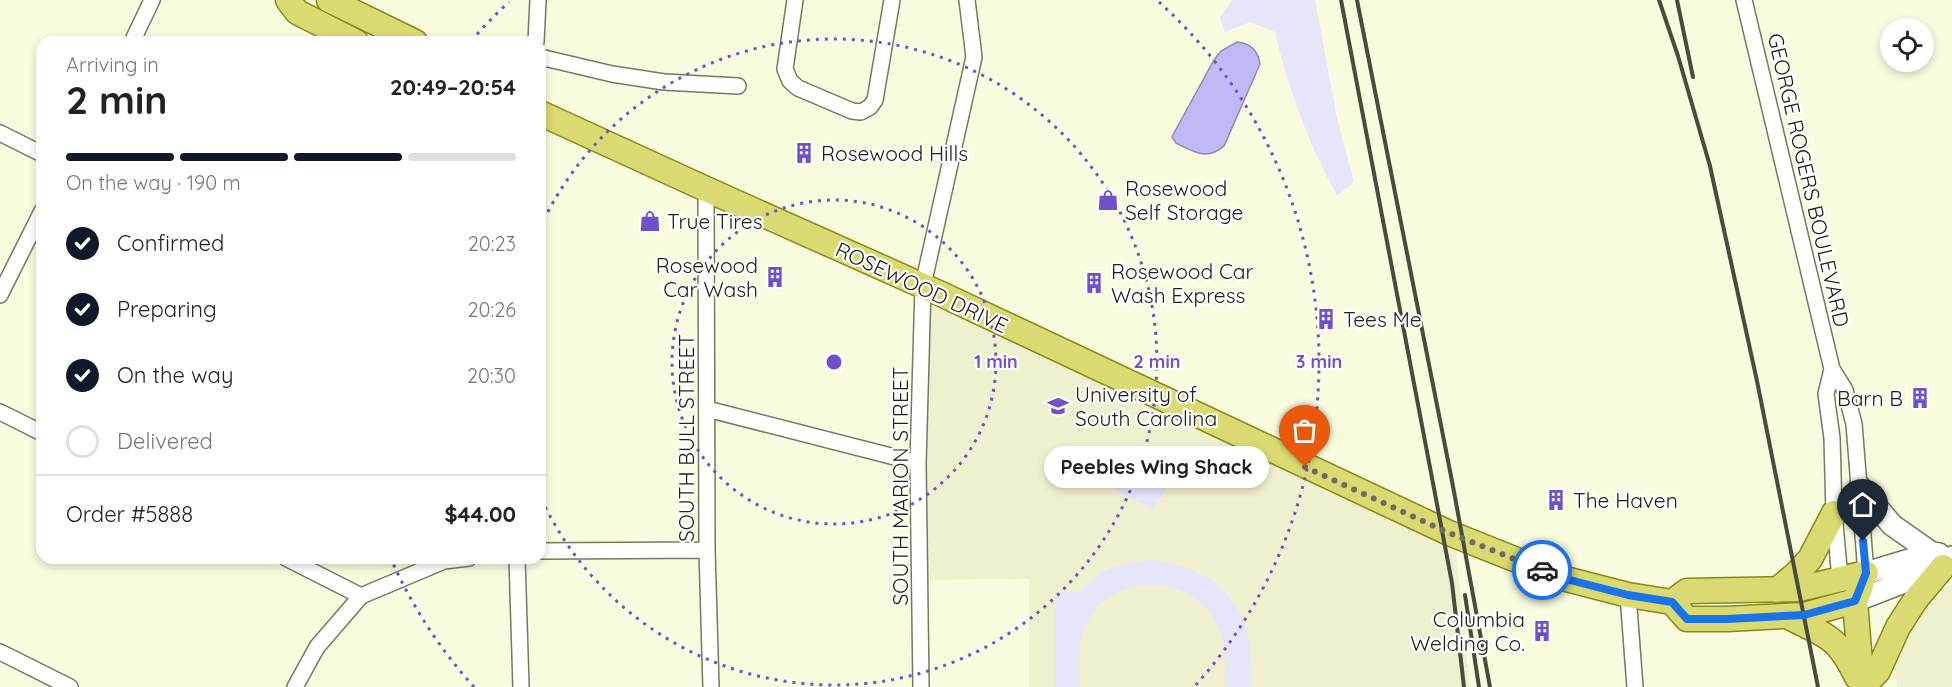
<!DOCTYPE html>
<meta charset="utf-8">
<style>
body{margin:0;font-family:Quicksand,sans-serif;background:#f6f6f6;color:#222;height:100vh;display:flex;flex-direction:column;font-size:22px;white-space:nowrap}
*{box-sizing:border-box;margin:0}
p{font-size:20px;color:#767676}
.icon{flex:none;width:33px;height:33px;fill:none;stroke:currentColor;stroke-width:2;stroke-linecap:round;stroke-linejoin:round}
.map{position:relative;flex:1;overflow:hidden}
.details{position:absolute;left:36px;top:36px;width:510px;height:528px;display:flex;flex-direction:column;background:#fff;border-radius:18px;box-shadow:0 3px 9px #0003}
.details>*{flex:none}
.controls{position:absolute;left:1880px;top:18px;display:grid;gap:12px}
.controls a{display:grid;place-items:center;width:54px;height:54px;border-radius:50%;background:#fff;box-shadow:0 3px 9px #0003;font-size:30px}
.pin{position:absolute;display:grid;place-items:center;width:51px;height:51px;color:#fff;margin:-62px -26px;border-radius:50% 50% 50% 0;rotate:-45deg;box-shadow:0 0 6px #0007}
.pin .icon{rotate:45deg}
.courier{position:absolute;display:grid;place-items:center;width:60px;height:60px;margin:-30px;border:4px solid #1a73e8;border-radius:50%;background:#fff;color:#222;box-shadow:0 2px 8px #0007}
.bubble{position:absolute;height:42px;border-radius:21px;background:#fff;box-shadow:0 3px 9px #0003;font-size:20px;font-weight:700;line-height:42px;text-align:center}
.headline em{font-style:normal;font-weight:700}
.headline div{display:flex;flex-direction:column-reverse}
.headline{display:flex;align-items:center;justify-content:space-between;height:102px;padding:0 30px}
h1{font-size:39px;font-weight:700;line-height:45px}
.bar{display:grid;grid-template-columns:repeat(4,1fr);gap:9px 6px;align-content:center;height:72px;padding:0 30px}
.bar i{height:8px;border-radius:4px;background:#e0e0e0}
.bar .on{background:#111827}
.bar p{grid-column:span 4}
.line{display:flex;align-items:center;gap:15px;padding:0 30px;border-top:2px solid #e0e0e0}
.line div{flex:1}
ol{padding:0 30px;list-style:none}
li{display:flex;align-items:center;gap:18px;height:66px}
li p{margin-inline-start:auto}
li .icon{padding:6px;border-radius:50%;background:#111827;color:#fff;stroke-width:4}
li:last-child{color:#767676}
li i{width:33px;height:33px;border:3px solid #e0e0e0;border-radius:50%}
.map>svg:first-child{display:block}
.built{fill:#eff1ce}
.green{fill:#e7e5fb}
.water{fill:#c0b9f6;stroke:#908bb3;stroke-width:1.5}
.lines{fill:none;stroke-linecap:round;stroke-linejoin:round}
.street-casing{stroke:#777860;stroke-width:18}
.secondary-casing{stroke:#777860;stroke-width:24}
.primary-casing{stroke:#888915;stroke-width:27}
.street{stroke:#fff;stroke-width:15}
.secondary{stroke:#fff;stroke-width:21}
.primary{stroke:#d9da72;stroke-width:24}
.rail{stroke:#4a4b3e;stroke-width:4}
.done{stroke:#6c6d5d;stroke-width:6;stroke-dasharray:0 10.8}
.route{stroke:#1a73e8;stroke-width:8}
.ring{fill:none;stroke:#6e51cb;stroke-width:3;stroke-dasharray:3 6}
.labels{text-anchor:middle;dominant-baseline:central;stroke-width:4.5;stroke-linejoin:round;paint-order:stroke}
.poi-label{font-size:21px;fill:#202117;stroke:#fff;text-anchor:start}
.street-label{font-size:21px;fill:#202117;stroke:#fff}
.centre{fill:#6e51cb;stroke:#fff;stroke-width:3}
.ring-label{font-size:18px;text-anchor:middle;font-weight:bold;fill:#6e51cb;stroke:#fff;stroke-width:4.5;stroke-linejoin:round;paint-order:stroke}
</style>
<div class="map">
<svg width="1952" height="687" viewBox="0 0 1952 687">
<rect width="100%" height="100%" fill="#f9fbdf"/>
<path class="built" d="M926 281 1454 530 1470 687H1029V579L925 580Z
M1952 584V687H1897L1894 658 1927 597Z"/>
<path class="green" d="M1232 0H1315L1337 118 1354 182 1337 196C1309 144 1288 89 1275 32L1250 22 1225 32 1220 18Z
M1124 456 1166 490 1152 510 1105 484 1113 466Z
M1150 560C1198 564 1237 587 1248 636 1251 653 1251 670 1251 687H1226C1226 665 1227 644 1217 624 1189 569 1103 572 1083 632 1077 649 1079 669 1079 687H1055V593L1079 592 1100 574 1114 567 1133 562Z"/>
<path class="water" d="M1237 42C1250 43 1258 51 1260 64L1224 146C1207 161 1194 152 1176 143L1172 137 1174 133 1214 60 1221 51Z"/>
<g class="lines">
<defs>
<path id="street" d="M795 0 785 69 790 81 798 88 852 111 861 112 870 107 875 100 892 0
M1744 0 1832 369 1845 390 1854 424 1866 573
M132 42 152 0
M536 42 538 0
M540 57 612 74 664 82 738 86
M0 133 42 154
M706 189 707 550 711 687
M0 295 42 211
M1832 369 1826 394 1832 438 1834 513 1840 579
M707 409 918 463
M0 412 42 433
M540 551 707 550
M286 558 361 596
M517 558 521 687
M1628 595 1635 687
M0 652 70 687
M295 687 317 647 361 596 444 561 469 558
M921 687 918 463 923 285 974 57 967 0"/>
<path id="secondary" d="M1860 487 1892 525 1932 553
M1866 573 1932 553 1939 554
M1855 601 1943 567 1952 557"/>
<path id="primary" d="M288 0 297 12 356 42
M329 0 415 42
M540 113 706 189 941 294 1449 533 1562 578 1628 595 1672 602 1687 619H1727L1804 615 1855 601
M1861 586 1855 601 1862 687
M1777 590 1796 574 1810 559 1834 513
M1672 602 1687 591 1799 589 1866 573
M1787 616C1827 637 1836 634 1857 677
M1863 687 1878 671 1898 627 1916 599 1943 567"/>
</defs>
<use href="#street" class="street-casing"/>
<use href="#secondary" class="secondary-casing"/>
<use href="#primary" class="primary-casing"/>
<use href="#street" class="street"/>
<use href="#secondary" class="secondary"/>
<use href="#primary" class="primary"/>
<path class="rail" d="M1341 0 1452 583 1464 687
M1357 0 1452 481 1490 687
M1659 0 1678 56 1710 166 1757 381 1818 687
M1677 0 1693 77
M1465 595 1479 687"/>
</g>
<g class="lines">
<path class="done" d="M1305 467 1449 533 1542 570"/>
<path class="route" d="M1542 570 1562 578 1628 595 1672 602 1687 619H1727L1804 615 1855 601 1866 573 1863 541"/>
</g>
<g class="ring">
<circle cx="834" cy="362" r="162"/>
<path d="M540 228A323 323 0 1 1 540 496"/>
<path d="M474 687A485 485 0 0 1 391 559M471 41A485 485 0 0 1 509 2M1159 2A485 485 0 0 1 1194 687"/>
</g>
<defs>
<symbol id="building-bare" viewBox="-9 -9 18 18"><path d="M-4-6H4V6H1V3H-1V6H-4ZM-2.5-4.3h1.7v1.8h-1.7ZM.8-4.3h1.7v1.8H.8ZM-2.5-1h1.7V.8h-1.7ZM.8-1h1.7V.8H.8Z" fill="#6e51cb" stroke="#fff" stroke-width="2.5" paint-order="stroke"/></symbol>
<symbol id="shop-bare" viewBox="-9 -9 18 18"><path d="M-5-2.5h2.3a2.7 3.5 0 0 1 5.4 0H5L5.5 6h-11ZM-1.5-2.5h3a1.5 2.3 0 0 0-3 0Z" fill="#6e51cb" stroke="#fff" stroke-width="2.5" paint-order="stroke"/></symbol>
<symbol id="university-bare" viewBox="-9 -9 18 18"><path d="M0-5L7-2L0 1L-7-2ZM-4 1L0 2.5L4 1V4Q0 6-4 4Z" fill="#6e51cb" stroke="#fff" stroke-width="2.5" paint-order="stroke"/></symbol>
</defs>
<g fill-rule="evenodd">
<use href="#building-bare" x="789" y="138" width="30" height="30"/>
<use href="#shop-bare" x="1093" y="185" width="30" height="30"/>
<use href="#shop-bare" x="635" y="206" width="30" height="30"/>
<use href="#building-bare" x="760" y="262" width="30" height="30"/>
<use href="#building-bare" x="1079" y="268" width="30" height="30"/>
<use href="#building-bare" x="1311" y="304" width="30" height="30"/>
<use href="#building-bare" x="1905" y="383" width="30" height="30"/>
<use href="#university-bare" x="1043" y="391" width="30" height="30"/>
<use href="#building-bare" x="1541" y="485" width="30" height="30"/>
<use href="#building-bare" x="1527" y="616" width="30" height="30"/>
</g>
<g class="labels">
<g class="poi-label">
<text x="821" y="153">Rosewood Hills</text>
<text x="1125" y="188">Rosewood<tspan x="1125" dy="24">Self Storage</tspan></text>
<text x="667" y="221">True Tires</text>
<text x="758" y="265" text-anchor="end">Rosewood<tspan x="758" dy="24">Car Wash</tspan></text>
<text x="1111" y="271">Rosewood Car<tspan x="1111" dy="24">Wash Express</tspan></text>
<text x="1343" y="319">Tees Me</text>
<text x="1075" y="394">University of<tspan x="1075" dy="24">South Carolina</tspan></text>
<text x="1903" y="398" text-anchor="end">Barn B</text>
<text x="1573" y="500">The Haven</text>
<text x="1525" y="619" text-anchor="end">Columbia<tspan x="1525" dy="24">Welding Co.</tspan></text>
</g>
<g class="street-label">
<text transform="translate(1809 180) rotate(77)">GEORGE ROGERS BOULEVARD</text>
<text transform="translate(922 287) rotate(25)">ROSEWOOD DRIVE</text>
<text transform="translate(686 438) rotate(-90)">SOUTH BULL STREET</text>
<text transform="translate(900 486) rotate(-90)">SOUTH MARION STREET</text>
</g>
</g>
<circle cx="834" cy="362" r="9" class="centre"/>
<g class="ring-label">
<text x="996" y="368">1 min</text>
<text x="1157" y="368">2 min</text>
<text x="1319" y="368">3 min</text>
</g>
</svg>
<div class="controls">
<a><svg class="icon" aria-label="locate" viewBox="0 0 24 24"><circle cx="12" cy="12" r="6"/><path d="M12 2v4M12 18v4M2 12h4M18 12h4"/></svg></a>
</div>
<div class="pin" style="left:1305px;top:467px;background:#ea580c"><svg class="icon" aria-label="bag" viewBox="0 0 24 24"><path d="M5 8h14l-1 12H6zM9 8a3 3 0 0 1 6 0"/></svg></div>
<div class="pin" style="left:1863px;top:541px;background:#1f2937"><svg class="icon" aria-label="home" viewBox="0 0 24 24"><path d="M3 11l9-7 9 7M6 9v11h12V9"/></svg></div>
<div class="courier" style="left:1542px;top:570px"><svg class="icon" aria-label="car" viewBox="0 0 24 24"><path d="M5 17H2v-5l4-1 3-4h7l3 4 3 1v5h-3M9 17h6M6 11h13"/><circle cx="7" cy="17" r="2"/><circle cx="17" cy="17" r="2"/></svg></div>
<div class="bubble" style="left:1044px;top:446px;width:225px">Peebles Wing Shack</div>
<section class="details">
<div class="headline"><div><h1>2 min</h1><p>Arriving in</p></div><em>20:49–20:54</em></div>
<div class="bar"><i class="on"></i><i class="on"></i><i class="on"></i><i></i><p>On the way · 190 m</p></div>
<ol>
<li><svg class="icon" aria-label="check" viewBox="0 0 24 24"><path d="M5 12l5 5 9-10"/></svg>Confirmed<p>20:23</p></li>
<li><svg class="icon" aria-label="check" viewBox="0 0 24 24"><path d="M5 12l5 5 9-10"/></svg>Preparing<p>20:26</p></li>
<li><svg class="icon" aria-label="check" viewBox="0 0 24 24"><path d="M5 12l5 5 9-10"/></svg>On the way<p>20:30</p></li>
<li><i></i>Delivered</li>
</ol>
<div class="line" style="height:78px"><div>Order #5888</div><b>$44.00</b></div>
</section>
</div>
